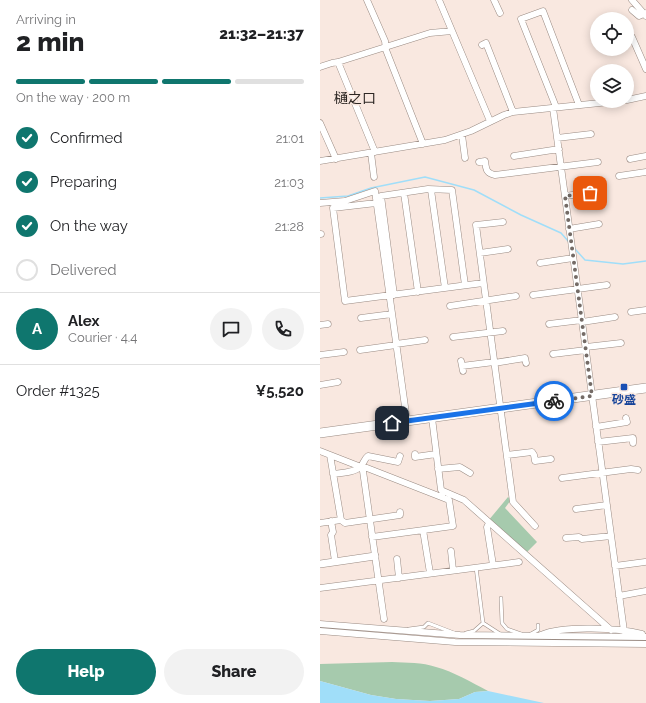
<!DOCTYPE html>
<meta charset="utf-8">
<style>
body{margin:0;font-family:Raleway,"Noto Sans JP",sans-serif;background:#f2f2f2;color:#202124;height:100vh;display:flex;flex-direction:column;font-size:15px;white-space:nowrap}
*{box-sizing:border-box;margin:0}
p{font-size:13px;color:#757577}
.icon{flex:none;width:22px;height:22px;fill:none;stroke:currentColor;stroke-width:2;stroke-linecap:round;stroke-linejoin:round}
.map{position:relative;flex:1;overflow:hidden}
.panel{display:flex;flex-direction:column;background:#fff;width:320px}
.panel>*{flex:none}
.buttons{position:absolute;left:270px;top:12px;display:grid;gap:8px}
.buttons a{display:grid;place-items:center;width:44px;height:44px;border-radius:50%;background:#fff;box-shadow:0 2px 10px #0003;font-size:20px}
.pin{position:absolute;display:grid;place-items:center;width:34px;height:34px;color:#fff;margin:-17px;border-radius:8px;box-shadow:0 2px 6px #0006}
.courier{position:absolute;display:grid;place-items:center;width:40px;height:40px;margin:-20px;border:3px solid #1a73e8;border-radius:50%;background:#fff;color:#222;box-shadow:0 1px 5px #0007}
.head em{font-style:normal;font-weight:800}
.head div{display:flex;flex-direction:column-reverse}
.head{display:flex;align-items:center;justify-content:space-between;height:68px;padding:0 16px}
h1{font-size:26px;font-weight:800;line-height:30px}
.bar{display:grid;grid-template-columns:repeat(4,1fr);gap:6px 4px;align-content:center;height:48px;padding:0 16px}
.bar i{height:5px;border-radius:3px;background:#e0e0e0}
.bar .selected{background:#0f766e}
.bar p{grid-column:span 4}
.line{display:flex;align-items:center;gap:10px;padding:0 16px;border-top:1px solid #e0e0e0}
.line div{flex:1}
.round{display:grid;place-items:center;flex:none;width:42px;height:42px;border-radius:21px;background:#f2f2f2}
ol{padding:0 16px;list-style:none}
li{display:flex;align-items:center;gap:12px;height:44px}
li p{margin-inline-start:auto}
li .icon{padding:4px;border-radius:50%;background:#0f766e;color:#fff;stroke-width:4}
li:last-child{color:#757577}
li i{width:22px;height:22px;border:2px solid #e0e0e0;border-radius:50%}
.primary-button{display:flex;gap:8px;margin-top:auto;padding:8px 16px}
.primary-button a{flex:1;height:46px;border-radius:24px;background:#0f766e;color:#fff;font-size:16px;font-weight:800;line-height:46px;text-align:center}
.primary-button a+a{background:#f2f2f2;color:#202124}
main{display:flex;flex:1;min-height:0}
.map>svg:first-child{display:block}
.green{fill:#a6caad}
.water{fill:#a0def9}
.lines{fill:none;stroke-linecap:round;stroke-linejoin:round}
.stream{stroke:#a0def9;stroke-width:1.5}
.service-casing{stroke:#9a8b83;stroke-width:4}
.minor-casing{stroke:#9a8b83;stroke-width:7}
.tertiary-casing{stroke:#9a8b83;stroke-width:8}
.primary-casing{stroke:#9a8b83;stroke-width:10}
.service{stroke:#fff;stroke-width:3}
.minor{stroke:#fff;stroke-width:6}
.tertiary{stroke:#fff;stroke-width:7}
.primary{stroke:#fff;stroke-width:9}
.done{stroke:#746b66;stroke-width:4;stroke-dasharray:0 7.2}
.route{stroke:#1a73e8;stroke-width:5}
.transit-dot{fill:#1a4fb4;stroke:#f9e8e0;stroke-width:1.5}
.labels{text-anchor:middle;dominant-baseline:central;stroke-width:3;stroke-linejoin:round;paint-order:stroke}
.transit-label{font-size:12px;font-weight:bold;fill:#164399;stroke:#f9e8e0}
.quarter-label{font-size:14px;fill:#2d2724;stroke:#f9e8e0}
</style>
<main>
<section class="panel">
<div class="head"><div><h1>2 min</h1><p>Arriving in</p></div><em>21:32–21:37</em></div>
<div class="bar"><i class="selected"></i><i class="selected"></i><i class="selected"></i><i></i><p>On the way · 200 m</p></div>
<ol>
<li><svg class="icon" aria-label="check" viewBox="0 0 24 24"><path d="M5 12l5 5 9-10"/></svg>Confirmed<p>21:01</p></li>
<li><svg class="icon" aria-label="check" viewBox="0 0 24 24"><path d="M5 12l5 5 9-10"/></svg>Preparing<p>21:03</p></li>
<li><svg class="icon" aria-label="check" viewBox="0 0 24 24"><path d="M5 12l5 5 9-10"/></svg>On the way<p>21:28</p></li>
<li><i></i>Delivered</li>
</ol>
<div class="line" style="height:72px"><b class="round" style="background:#0f766e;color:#fff">A</b><div><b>Alex</b><p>Courier · 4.4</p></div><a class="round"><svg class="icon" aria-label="chat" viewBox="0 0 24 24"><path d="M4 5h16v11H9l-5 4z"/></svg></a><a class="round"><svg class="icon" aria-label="phone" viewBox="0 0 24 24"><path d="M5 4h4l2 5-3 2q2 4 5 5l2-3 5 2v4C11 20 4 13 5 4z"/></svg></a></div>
<div class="line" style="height:52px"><div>Order #1325</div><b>¥5,520</b></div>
<div class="primary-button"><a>Help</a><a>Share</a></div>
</section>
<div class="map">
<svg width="326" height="703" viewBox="0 0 326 703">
<rect width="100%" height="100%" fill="#f9e8e0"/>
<path class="green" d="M188 497 191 500 185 508 217 542 205 554 168 521Z
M72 662C87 663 102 662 116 667 134 672 151 682 168 691L155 692 139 699 110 701 76 699 51 695 0 681V664Z"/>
<path class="water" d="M0 681 51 695 76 699 110 701 139 699 155 692 168 691 224 703H0Z"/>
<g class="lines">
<path class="stream" d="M0 198 28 196 51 188 105 177 154 190 201 215 241 233 249 242
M255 249 265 260 303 264 326 261"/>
<defs>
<path id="service" d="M156 567 163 623 180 634
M181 598 182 623 187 629 201 634
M89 629 104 627 108 623 134 633
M146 633 154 631 163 623
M209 635 218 630V625"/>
<path id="minor" d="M47 0 65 41 66 50 103 144
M119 0 170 121
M174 0 180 13
M312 0 326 16
M312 10 319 16 326 13
M312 37 326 69
M162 45 166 43 193 112
M18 62 110 33 132 31
M0 67 12 63 18 62 55 152
M307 100 326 96
M236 107 201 19 223 11 259 105
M233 108 304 631
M0 123 16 159
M142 135 145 158
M237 138 271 134
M51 153 54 177
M194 156 239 149
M310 159 326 156
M0 161 125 140 151 131 184 115 193 112 299 101
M159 162 165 161C166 169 166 173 175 175L278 162
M299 176 326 172
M111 190 125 288
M84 193 98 292
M245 196 282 191V186
M0 203 25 201 55 191 87 421
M56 203 13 208 25 301 163 283
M183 222 156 225 193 502 215 526
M249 229 279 224
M0 234H1
M160 253 188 249
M220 263 253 258
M74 295 61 196 108 189 132 190 145 285
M213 295 287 285
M130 306 196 296
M311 312 326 310
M41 318 72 314
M262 322 295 317
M229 324 262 320
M0 325 8 324
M133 337 183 331
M76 344 105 340
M266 347 301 343
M40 350 76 345
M233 354 266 350
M0 355 24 352
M141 361 143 371
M174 363 205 358 206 363
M142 366 174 362
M0 385 18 382
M112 418 121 490 123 491 122 495
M276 427 307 422 306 418
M278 442 313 438V443
M0 451 41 467 47 468 129 500 133 526 52 537
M95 454V457L116 454
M10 455 21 520
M187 455 212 452 214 455 215 461 231 459
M41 467 43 471 64 619
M118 469 140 467 150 473
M13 474C21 473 35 473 41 466 44 463 44 459 48 456L78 462 80 456
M242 478 311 469 318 470
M123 491 144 500 291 630
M256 509 287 505
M11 521 13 532 11 535 15 561
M0 523 21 520 25 523 80 515V512
M169 523 167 527 173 565
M103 530 110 573
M246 538 259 537 262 539 291 536
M131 551 133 570
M77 559 79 578
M295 566 325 562
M0 588 199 562
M299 596 326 591
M0 624 140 635 326 637
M0 631 135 642 326 644
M221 635C243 625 299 628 322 634"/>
<path id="tertiary" d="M0 564 55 556"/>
<path id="primary" d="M0 433 326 388"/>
</defs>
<use href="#service" class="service-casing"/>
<use href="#minor" class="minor-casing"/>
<use href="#tertiary" class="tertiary-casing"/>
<use href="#primary" class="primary-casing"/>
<use href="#service" class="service"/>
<use href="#minor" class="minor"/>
<use href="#tertiary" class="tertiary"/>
<use href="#primary" class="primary"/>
</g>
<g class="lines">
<path class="done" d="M234 401 272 396 245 196 270 193"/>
<path class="route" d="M72 423 234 401"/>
</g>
<rect class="transit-dot" x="300" y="383" width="8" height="8" rx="2"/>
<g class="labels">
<g class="transit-label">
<text x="304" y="400">砂盛</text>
</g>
<g class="quarter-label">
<text x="35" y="98">樋之口</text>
</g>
</g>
</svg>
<div class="buttons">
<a><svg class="icon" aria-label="locate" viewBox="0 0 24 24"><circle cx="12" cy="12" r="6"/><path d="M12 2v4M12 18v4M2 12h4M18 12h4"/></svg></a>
<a><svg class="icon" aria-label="layers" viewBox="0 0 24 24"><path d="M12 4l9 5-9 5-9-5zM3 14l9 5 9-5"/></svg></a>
</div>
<div class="pin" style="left:270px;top:193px;background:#ea580c"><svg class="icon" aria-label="bag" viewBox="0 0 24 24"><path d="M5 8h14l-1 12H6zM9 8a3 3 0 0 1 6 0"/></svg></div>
<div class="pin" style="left:72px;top:423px;background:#1f2937"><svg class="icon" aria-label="home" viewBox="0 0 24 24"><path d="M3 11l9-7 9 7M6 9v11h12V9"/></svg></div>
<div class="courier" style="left:234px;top:401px"><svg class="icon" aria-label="bike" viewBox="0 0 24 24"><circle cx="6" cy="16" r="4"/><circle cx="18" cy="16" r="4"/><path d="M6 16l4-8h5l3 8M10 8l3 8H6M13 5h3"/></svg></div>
</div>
</main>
